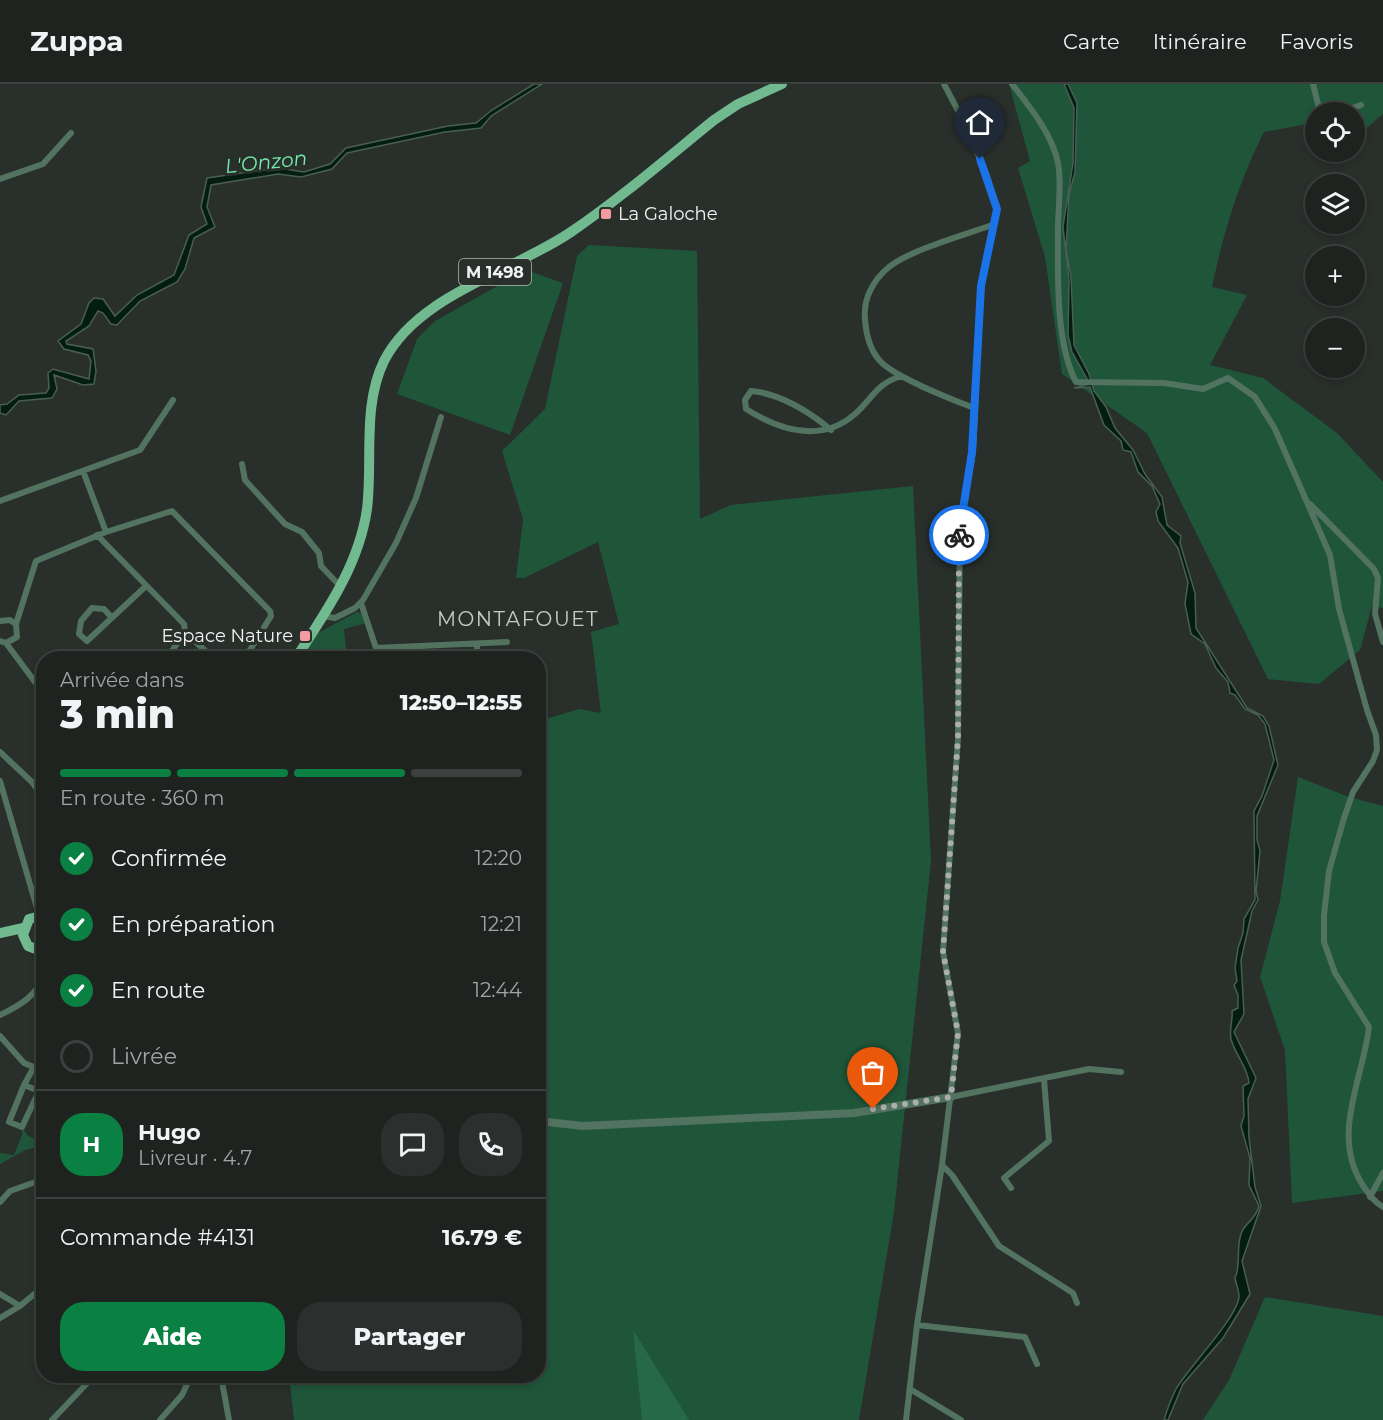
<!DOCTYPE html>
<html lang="fr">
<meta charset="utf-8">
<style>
body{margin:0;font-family:Montserrat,sans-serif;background:#2c2f2d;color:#f1f3f6;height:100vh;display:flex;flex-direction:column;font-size:22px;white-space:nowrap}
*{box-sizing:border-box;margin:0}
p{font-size:20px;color:#a1a4a5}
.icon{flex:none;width:33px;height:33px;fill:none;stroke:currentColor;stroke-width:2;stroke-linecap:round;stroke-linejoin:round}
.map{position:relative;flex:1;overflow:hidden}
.sheet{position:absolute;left:36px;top:567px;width:510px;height:732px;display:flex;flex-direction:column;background:#1f2320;border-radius:24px;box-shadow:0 3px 9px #0003,0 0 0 2px #3c403e}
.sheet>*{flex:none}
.tools{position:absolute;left:1305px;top:18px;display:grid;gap:12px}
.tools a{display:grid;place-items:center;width:60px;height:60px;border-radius:50%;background:#1f2320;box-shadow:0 3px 9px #0003,0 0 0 2px #3c403e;font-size:30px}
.pin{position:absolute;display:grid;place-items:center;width:51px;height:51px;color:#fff;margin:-62px -26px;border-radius:50% 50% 50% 0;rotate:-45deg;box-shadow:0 0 6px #0007}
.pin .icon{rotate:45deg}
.courier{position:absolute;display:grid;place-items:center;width:60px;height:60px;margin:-30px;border:4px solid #1a73e8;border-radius:50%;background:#fff;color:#222;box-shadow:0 2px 8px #0007}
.headline em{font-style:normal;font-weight:800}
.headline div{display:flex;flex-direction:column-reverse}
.headline{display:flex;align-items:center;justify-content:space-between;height:102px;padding:0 24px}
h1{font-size:39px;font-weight:800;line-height:45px}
.bar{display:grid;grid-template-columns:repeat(4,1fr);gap:9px 6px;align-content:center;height:72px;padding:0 24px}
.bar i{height:8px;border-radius:4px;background:#3c403e}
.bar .selected{background:#0b8043}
.bar p{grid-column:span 4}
.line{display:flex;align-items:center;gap:15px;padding:0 24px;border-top:2px solid #3c403e}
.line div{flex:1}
.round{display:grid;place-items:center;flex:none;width:63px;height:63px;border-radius:24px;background:#2c2f2d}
ol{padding:0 24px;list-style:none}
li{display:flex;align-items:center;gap:18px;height:66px}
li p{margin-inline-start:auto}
li .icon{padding:6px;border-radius:50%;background:#0b8043;color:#fff;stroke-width:4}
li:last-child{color:#a1a4a5}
li i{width:33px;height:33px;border:3px solid #3c403e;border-radius:50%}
.button{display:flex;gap:12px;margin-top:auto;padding:12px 24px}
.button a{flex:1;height:69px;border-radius:24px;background:#0b8043;color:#fff;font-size:24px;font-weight:800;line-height:69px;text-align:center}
.button a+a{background:#2c2f2d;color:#f1f3f6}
header{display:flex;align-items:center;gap:36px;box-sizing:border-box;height:84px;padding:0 30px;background:#1f2320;border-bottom:2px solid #3c403e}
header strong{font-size:28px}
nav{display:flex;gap:33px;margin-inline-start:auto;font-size:21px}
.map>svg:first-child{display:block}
.green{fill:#1f5639}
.forest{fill:#256946}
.water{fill:#031e10;stroke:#4a5e54;stroke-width:1.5}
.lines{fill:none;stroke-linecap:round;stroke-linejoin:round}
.minor{stroke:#52735f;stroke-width:6}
.tertiary{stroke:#52735f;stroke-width:8}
.primary{stroke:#71b98f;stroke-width:10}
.done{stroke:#aaafac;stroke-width:6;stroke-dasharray:0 10.8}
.route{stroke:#1a73e8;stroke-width:8}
.poi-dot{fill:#f49aa1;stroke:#292f2b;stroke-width:2}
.labels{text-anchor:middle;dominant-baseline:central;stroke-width:6;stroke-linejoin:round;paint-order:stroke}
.shield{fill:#292f2b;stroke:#b4b9b6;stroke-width:1.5}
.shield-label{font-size:16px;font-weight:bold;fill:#f0f4f2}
.poi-label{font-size:18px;fill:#f0f4f2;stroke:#292f2b;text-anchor:start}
.water-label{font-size:20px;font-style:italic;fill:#75ebab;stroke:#292f2b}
.neighbourhood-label{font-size:20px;letter-spacing:1.5px;fill:#c4cbc6;stroke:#292f2b}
</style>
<header>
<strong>Zuppa</strong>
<nav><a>Carte</a><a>Itinéraire</a><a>Favoris</a></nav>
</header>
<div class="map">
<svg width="1383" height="1336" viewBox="0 0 1383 1336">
<rect width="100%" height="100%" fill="#292f2b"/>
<path class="green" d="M1009 0H1383V30L1355 54 1354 28H1316L1315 41 1312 39 1264 48C1238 99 1224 147 1212 203L1247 211 1210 281 1263 294 1337 349 1383 398V524L1372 522 1360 566 1319 600 1268 595 1147 349 1062 290 1045 173 1018 84 1030 77Z
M589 161 697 167 700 435 731 421 913 402 931 777 894 1128 859 1336H294L289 1292H538L539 637 579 625 601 629 591 548 619 540 598 458 524 494H516L523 435 502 367 545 325 577 172Z
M526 186 563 199 510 351 397 310 417 255 435 237Z
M357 528 363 530 366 539 344 545 347 574H302L318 549Z
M1298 693 1349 713 1383 722V1107L1292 1119 1285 966 1260 893 1280 817Z
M22 1043 28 1052 43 1058V1062L25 1066 0 1080V1069L14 1071 22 1051Z
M1265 1213 1383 1232V1336H1203L1229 1296Z"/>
<path class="forest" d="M633 1246 689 1336H642Z"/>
<path class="water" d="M534 0H542L491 32 481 44 445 48 347 69 332 85 301 93 278 90 211 101 207 123 215 143 194 154 185 185 177 198 140 217 117 241 111 240 103 229 98 227 89 242 66 257 67 260 93 265 96 287 94 300 83 301 54 291 57 305 52 314 19 317 6 331 0 329V321L7 320 19 311 46 309 49 304 48 289 53 285 89 295 91 277 88 271 64 265 58 257 81 240 89 219 94 214 103 215 115 232 137 211 174 191 189 151 207 140 201 123 207 94 278 84 304 88 330 80 346 64 448 42 476 39 492 26Z
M1064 0H1068L1077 19 1075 88 1069 110 1066 166 1071 193 1074 261 1089 290 1094 307 1106 323 1115 344 1133 366 1145 390 1162 413 1167 441 1181 452 1180 459 1195 509 1196 544 1247 624 1263 632 1269 642 1278 681 1257 732V756L1260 767 1256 807 1258 816 1252 827 1241 876 1244 930 1234 948 1256 994 1248 1015 1249 1054 1255 1103 1261 1122 1242 1177 1250 1210 1223 1254 1183 1300 1168 1336H1164C1167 1326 1171 1315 1176 1305 1188 1284 1239 1232 1239 1212 1239 1207 1236 1199 1235 1194 1241 1182 1236 1164 1241 1150 1244 1139 1255 1137 1259 1122L1249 1101 1250 1074 1241 1042 1244 1032 1243 1002 1249 999C1248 983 1235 971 1231 955 1229 945 1233 936 1232 927L1238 924V911L1234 901 1237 897 1235 884 1238 864 1243 849 1244 835 1255 816 1254 727 1262 712 1274 676 1265 640 1258 631 1245 625 1235 611 1230 609 1228 598 1216 584 1205 560 1191 550 1185 520 1188 498 1178 464 1158 437 1156 428 1160 420 1152 402 1138 388 1131 368 1123 366 1121 357 1104 341 1090 303 1074 304 1090 300 1072 268 1068 251 1069 196 1063 143 1073 79 1074 24Z"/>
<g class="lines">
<path class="minor" d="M1012 0C1030 23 1052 50 1058 79 1062 101 1058 123 1058 144 1058 190 1055 258 1076 298L1164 299 1203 305 1228 294 1255 313 1275 345 1330 471 1339 525 1367 626 1376 651 1377 666 1373 677 1353 708 1344 734 1329 787 1324 831V858L1335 889 1369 943C1363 995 1331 1050 1362 1100 1368 1109 1373 1117 1383 1123
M1313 0 1320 28
M1341 28 1361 21
M0 95 43 80 71 49
M974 324C951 315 896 294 880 277 870 266 866 250 865 235 863 215 873 196 889 183 910 166 967 150 995 140
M831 346C810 328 779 309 751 307L745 316 746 325C781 347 822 359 855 330 873 314 876 300 901 292
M242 380 245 396 285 440 302 448 319 469 321 482 340 502
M83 387 106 448
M0 417 140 366 173 316
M1310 420 1374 485 1378 494 1375 530 1383 558
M97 451 184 540 185 548 167 574
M361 519 376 564 507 558
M323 532 335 534 355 524 363 516 396 459 416 414 441 333
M112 534 104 525 92 524 81 537 79 550 87 557 146 502
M0 537 10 536 16 540
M185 548 213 574
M0 557 6 559 17 553 16 540 36 477 106 448 172 427 270 527 271 532 245 574
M6 559 44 610
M477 560V574
M426 562 427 574
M0 668 32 698 44 715
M0 697 39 831
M0 931C19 922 39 911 44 889
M0 952 24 979 44 987
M24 1001 34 983
M39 1007 22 1043 9 1038 24 1001 44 1009
M951 1013 1089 985 1121 988
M942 1081 952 1091 999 1162 1073 1209 1077 1219
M1011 1104 1004 1094 1049 1057 1044 995
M1370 1113 1383 1089
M0 1118 10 1107 44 1095
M0 1210 20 1222
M0 1234 20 1222 44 1202
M917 1241 1025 1253 1037 1280
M221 1292 229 1336
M910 1305 961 1336
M52 1336 94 1292
M160 1336 182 1311 191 1292
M906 1336 917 1241 942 1081 958 949 943 868 958 654 960 441 973 368 981 202 997 125 987 92 965 40 944 0"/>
<path class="tertiary" d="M538 1037 583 1042 854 1029 951 1013"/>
<path class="primary" d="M296 574C326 528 359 481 367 425 373 377 362 322 384 277 417 211 514 187 571 148 621 114 667 74 714 36L738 20 782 0
M44 831 29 835 23 851 28 862 44 868
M0 849 23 844"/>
</g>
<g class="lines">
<path class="done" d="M873 1025 951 1013 958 949 943 868 958 654 959 451"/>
<path class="route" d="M959 451 972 368 981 202 997 125 980 75"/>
</g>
<g class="poi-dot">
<rect x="600" y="124" width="12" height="12" rx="3"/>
<rect x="299" y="546" width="12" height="12" rx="3"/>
</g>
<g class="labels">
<rect class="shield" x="459" y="175" width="72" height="26" rx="4.5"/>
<g class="shield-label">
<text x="495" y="188">M 1498</text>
</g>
<g class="poi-label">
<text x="618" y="130">La Galoche</text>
<text x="293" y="552" text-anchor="end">Espace Nature</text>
</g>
<g class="water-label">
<text transform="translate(266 78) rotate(-6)">L'Onzon</text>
</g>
<g class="neighbourhood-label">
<text x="518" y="535">MONTAFOUET</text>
</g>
</g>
</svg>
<div class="tools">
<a><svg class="icon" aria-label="locate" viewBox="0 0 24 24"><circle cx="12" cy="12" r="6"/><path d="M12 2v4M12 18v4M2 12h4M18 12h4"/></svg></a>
<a><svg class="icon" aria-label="layers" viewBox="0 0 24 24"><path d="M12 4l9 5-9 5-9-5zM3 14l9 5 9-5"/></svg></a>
<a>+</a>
<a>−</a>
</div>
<div class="pin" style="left:873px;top:1025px;background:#ea580c"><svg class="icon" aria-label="bag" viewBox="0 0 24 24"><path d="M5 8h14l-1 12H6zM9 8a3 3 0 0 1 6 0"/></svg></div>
<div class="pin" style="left:980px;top:75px;background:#1f2937"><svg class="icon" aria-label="home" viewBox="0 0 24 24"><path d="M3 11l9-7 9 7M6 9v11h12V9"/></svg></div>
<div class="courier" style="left:959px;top:451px"><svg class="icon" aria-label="bike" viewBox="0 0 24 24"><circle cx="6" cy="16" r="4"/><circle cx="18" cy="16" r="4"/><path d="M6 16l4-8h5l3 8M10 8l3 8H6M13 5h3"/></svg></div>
<section class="sheet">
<div class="headline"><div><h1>3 min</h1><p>Arrivée dans</p></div><em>12:50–12:55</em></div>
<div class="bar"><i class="selected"></i><i class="selected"></i><i class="selected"></i><i></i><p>En route · 360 m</p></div>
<ol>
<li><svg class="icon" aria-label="check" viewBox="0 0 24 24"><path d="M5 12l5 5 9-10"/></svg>Confirmée<p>12:20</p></li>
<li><svg class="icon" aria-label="check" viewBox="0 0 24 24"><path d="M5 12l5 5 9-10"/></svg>En préparation<p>12:21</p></li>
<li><svg class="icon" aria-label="check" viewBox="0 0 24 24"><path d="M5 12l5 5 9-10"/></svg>En route<p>12:44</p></li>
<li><i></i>Livrée</li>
</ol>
<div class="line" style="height:108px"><b class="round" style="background:#0b8043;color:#fff">H</b><div><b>Hugo</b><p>Livreur · 4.7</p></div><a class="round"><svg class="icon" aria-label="chat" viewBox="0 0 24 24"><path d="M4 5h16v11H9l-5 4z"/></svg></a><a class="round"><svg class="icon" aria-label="phone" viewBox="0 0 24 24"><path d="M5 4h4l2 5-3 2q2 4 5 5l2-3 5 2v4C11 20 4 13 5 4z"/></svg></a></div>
<div class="line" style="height:78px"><div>Commande #4131</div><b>16.79 €</b></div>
<div class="button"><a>Aide</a><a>Partager</a></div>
</section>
</div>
